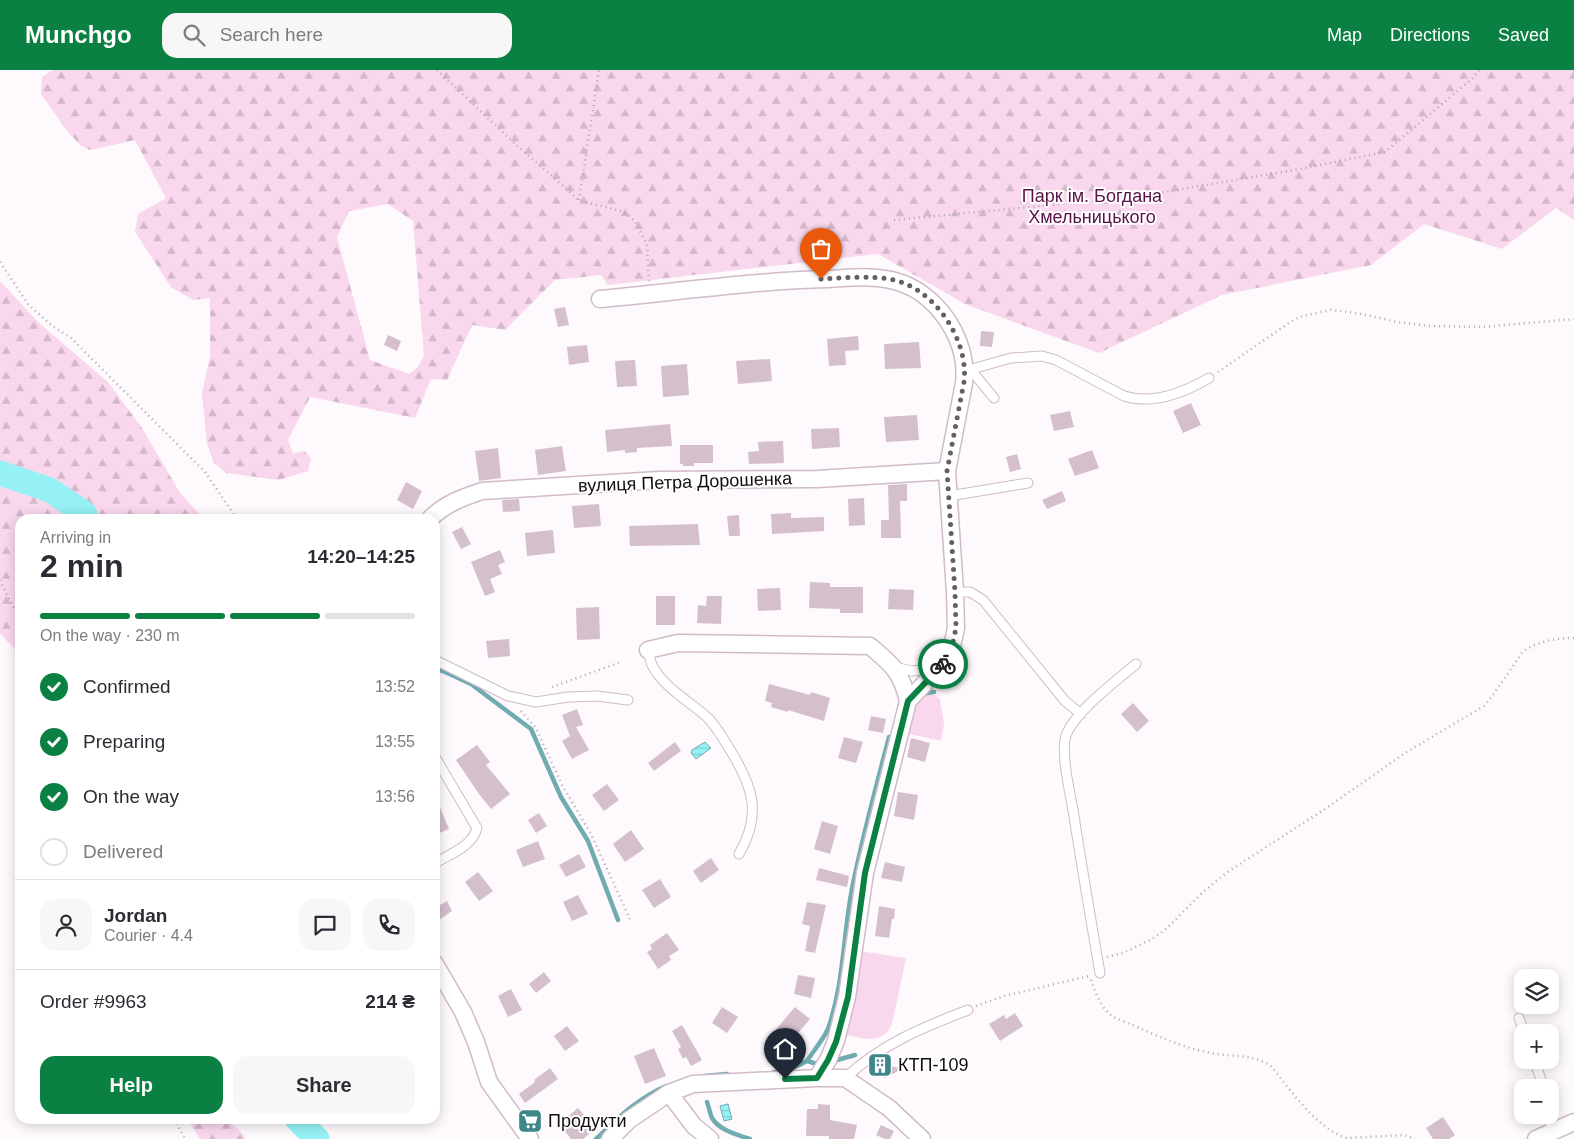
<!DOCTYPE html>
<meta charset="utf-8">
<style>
body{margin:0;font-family:Helvetica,sans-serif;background:#f7f7f7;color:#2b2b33;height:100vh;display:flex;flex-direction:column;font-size:19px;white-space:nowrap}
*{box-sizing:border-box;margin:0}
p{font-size:16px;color:#7c7c81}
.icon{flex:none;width:28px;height:28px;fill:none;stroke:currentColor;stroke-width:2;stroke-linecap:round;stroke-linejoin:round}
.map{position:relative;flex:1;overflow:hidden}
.details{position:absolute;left:15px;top:444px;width:425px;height:610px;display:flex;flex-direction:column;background:#fff;border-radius:15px;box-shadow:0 2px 12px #0003}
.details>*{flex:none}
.buttons{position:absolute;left:1514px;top:899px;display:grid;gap:10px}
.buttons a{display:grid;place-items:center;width:45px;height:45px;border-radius:10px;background:#fff;box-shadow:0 2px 12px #0003;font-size:25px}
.pin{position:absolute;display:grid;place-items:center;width:42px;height:42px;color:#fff;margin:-51px -21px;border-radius:50% 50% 50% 0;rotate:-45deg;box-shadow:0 0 5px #0007}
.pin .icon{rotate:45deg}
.courier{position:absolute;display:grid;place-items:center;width:50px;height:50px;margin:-25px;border:4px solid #0b8043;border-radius:50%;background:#fff;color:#222;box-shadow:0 1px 6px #0007}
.overview em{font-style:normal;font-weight:800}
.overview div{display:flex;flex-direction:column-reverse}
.overview{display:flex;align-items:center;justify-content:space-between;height:85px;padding:0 25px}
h1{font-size:32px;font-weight:800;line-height:38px}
.bar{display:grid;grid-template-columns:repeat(4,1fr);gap:8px 5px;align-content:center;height:60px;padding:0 25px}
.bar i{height:6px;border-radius:4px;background:#e1e1e2}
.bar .on{background:#0b8043}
.bar p{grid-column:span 4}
.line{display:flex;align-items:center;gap:12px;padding:0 25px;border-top:1px solid #e1e1e2}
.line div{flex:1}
.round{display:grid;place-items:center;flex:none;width:52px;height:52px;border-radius:15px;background:#f7f7f7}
ol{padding:0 25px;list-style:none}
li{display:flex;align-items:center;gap:15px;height:55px}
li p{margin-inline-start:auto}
li .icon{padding:5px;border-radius:50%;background:#0b8043;color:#fff;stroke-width:4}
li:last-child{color:#7c7c81}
li i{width:28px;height:28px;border:2px solid #e1e1e2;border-radius:50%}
.primary-button{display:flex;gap:10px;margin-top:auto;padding:10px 25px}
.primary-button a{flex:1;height:58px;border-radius:15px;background:#0b8043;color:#fff;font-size:20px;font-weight:800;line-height:58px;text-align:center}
.primary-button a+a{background:#f7f7f7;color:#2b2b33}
header{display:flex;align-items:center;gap:30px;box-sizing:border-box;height:70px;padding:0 25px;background:#0b8043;color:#fff}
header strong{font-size:24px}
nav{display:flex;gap:28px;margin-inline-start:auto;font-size:18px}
.search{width:350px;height:45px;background:#f7f7f7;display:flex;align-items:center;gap:12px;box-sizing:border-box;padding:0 18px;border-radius:15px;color:#7c7c81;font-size:19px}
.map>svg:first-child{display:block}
.forest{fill:url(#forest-firs);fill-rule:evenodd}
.garden{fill:#f9d7ed}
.water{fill:url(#water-rules);stroke:#6eacb0}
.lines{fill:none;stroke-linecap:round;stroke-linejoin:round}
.stream{stroke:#6eacb0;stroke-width:4.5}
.river{stroke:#95f1f4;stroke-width:25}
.building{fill:#d5bfcc}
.lane-casing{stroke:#d1bbc9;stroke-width:11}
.street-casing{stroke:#d1bbc9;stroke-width:19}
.path{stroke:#aea8ac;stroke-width:2.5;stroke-dasharray:1 4;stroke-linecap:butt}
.lane{stroke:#fff;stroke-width:9}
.street{stroke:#fff;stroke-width:16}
.done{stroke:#655f63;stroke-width:5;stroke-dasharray:0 9}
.route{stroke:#0b8043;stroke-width:6}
.labels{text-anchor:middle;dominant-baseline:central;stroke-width:4;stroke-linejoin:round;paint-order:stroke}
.park-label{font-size:18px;fill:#591347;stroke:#fff}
.street-label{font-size:18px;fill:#130c10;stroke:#fff}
.poi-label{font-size:18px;fill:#130c10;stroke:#fff;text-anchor:start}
</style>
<header>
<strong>Munchgo</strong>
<div class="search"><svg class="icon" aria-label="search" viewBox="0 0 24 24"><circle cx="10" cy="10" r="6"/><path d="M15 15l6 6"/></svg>Search here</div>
<nav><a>Map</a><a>Directions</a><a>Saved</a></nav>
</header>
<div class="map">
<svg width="1574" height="1069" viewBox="0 0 1574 1069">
<defs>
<pattern id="forest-firs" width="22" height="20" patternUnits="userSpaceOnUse" patternTransform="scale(1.25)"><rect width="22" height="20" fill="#f9d7ed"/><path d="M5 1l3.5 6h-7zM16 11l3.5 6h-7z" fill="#d5b7ca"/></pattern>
<pattern id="water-rules" width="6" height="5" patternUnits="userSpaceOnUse" patternTransform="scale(1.25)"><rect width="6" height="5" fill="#95f1f4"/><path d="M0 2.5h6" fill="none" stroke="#80cdd0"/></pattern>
</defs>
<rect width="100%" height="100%" fill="#fef9fc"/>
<path class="forest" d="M53 0H1574V150L1556 138 1502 179 1424 154 1371 195 1222 225 1099 283 965 234 878 184 608 215 601 205 555 210 505 260 472 255 447 310 431 309 415 348 310 327 288 370 293 383 305 381 311 389 308 401 279 410 226 403 214 393 207 374 202 323 210 286V228L193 230 171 217 135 162 138 144 166 128 135 70 90 80 81 76 68 62 41 24 42 7ZM388 134 413 151 424 285 418 297 409 304 370 290 337 167 349 141Z
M0 211 38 252 108 312 142 358 180 423 204 449H20V584L0 564Z
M187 1049C214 1049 229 1044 246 1069H200Z"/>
<path class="garden" d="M926 624H934L940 629 944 654 941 671 905 663 914 637Z
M859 881 906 888 892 954C881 976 866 968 845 965Z"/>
<path class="water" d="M705 672 711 678 696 689 691 683 692 680Z
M728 1034 732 1049 724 1051 720 1036Z"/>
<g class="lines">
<path class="stream" d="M435 599 443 601 471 614 531 659 561 727 588 771 618 850
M921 626 926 623 934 622
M837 990 855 985
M807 991C814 980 823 970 828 959 844 914 843 865 852 819 862 768 876 717 889 667
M772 1003 797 996 807 991 817 994
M704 1006 727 1004
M707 1032C709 1037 710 1044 712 1048 719 1060 737 1065 750 1069
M596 1069C618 1048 638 1028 666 1016"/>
<path class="river" d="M0 403 50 420 84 443 87 449
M297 1049 317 1069"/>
</g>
<path class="building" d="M565 237 569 255 558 257 554 239Z
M981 261 994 262 992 277 980 276Z
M388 265 401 271 397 281 384 275Z
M858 266 859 280 845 281 846 295 829 296 827 269Z
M919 272 921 298 885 299 884 274Z
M587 275 589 292 569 295 567 277Z
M770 289 772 311 738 314 736 291Z
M635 290 637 316 617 317 615 291Z
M687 294 689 325 663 327 661 296Z
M1191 333 1201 355 1183 363 1173 341Z
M1070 341 1074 357 1054 361 1050 345Z
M917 345 919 370 886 372 884 347Z
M670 354 672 376 637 378V382L625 383V380L607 382 605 360Z
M839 358 840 377 812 379 811 359Z
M783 371 784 393 749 394 748 382 759 381 758 372Z
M680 375H713V393H694V396H683V394H680Z
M562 376 566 401 538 405 535 380Z
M498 378 501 408 479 411 475 381Z
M1092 380 1099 398 1075 406 1068 389Z
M1017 384 1021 399 1010 402 1006 387Z
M406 412 422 421 413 439 397 430Z
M907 414V431H900L901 468H881V450H889L888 415Z
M1062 421 1066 431 1047 439 1042 430Z
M864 428 865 455 849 456 848 429Z
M519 429 520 441 503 442 502 430Z
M599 434 601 456 574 458 572 436Z
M791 443V448L824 447V461L772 464 771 444Z
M739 445 740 466H729L727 446Z
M698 454 700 475 630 476 629 456Z
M462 457 471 474 461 479 452 462Z
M553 460 555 483 527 486 525 463Z
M500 480 505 492 498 495 502 504 490 509 495 522 485 526 471 492Z
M810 512 830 513V517H863V543H840V539L809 538Z
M780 518 781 540 758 541 757 519Z
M889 519 914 520 913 540 888 539Z
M656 526H675V555H656Z
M707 526H722L721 554 697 553 698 535 706 536Z
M599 537 600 569 577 570 576 538Z
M509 569 510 586 488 588 486 571Z
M769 614 810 625 811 622 830 628 824 651 788 640V642L771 637 772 633 765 631Z
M1133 633 1149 651 1137 662 1121 644Z
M577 639 583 655 576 657 589 680 572 689 562 671 570 666 562 645Z
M871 646 886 649 883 663 868 660Z
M844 667 863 672 856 693 838 688Z
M911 668 930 673 925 692 907 687Z
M675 672 681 681 654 701 648 693Z
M477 675 490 692 486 695 510 724 491 739 479 724 456 690Z
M607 714 619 730 604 741 592 725Z
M898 722 918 725 914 750 894 746Z
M435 725 449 759 435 765Z
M539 743 547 756 536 763 528 750Z
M822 751 838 756 830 784 814 779Z
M631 760 644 779 625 792 613 774Z
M538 771 545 789 523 797 516 780Z
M579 784 586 797 566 807 559 795Z
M711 788 719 800 701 813 693 801Z
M885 792 905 797 902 812 881 808Z
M819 798 849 806 847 817 816 810Z
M478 802 493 821 479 831 465 812Z
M660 809 671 827 654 838 642 820Z
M578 825 588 844 572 851 563 832Z
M447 831 452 841 439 850 435 843V838Z
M807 832 826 835 815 883 805 881 810 856 802 854Z
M879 836 895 839 894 849H892L889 868 875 866Z
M667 863 679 880 669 886 671 890 658 899 647 882 652 879 650 875Z
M544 902 551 911 536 923 529 914Z
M798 905 815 908 811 928 794 924Z
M511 919 522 940 508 947 498 926Z
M722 937 738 947 727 963 712 953Z
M795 937 810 949 788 975 773 963Z
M1015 943 1023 956 1000 971 989 954 1004 945 1006 949Z
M682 955 702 990 691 996 686 987 683 989 678 979 681 977 672 961Z
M567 956 579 971 565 981 554 966Z
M654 978 666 1006 645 1014 634 986Z
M876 992 903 999 884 1008Z
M550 998 558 1009 525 1033 519 1024 535 1012 534 1010Z
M818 1034 830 1035V1050L857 1055 854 1069H829V1066H806L807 1039H818Z
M578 1038 593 1056 586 1061 589 1064 583 1069H571L559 1054Z
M1443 1047 1455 1065 1449 1069H1433L1426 1058Z
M881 1055 894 1061 890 1069H885L876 1065Z"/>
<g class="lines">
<defs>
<path id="lane" d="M971 300 994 328
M965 301 1011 288 1042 286 1056 290 1124 326C1152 335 1185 322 1209 308
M949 426 1028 413
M955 522H970L983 530 1065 631 1081 644
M648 580C649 585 650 590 652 595 663 617 689 631 707 647 716 656 722 667 729 678 752 715 763 743 739 784
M435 590 508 626 536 632 568 627 597 626 628 630
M894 597 912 601 937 598
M435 687 477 758C473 776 450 784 435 793
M1100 903C1091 851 1082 798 1074 746 1071 726 1059 680 1067 663 1077 640 1116 611 1136 594
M1519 948 1524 962
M1534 990 1544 1018
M845 1008C882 974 921 958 968 940
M1550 1032 1551 1062"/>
<path id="street" d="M600 229C676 222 752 211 827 209 849 208 874 205 895 211 937 222 969 270 964 313L947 401 955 522 956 558 951 581 940 597 908 631 865 803 847 927 836 971 828 990 817 1008
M430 449C444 434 464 427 482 421L659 410 817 409 947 401
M648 580 678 573 870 576C892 595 901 601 908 631
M435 894 463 942 476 972 489 1012 530 1069
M669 1023 694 1056 710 1069
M610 1069 629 1050 669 1023 693 1014 817 1008H845L889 1038 922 1069
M1536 1069 1574 1052"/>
</defs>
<use href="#lane" class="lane-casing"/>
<use href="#street" class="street-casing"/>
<path class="path" d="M437 0 512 71 579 130 624 142 635 151 647 175 649 211
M579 130 599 0
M894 150 1135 127 1300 99 1385 82 1473 8 1479 0
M0 192 28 234 51 255 71 268 205 402 237 449
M1218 302 1290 252 1302 246 1331 240 1357 243 1398 252 1429 256 1482 257 1574 249
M0 510 11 533 20 546
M552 617 621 592
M521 641 536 658 562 715 591 764 630 849
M1107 887 1123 883 1150 870 1165 860 1203 822 1229 801 1325 739 1405 683 1484 636 1493 625 1522 583C1535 571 1557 568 1574 568
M1091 910C1095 922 1101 938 1112 946 1118 950 1127 952 1133 955 1161 968 1187 979 1217 984 1236 987 1255 984 1272 997 1291 1021 1317 1059 1347 1068L1404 1065 1415 1069
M976 936 1004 926 1089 906
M174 1049 185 1069"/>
<use href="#lane" class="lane"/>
<use href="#street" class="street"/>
</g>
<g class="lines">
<path class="done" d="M821 209C845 208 871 205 894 210 936 220 969 271 964 312L947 401 955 522 956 558 951 581 943 594"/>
<path class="route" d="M785 1009 817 1008 828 990 836 972 848 927 865 803 908 631 943 594"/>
</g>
<defs>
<symbol id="building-square" viewBox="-11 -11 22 22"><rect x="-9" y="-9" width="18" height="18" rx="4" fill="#3e8689" stroke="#fff"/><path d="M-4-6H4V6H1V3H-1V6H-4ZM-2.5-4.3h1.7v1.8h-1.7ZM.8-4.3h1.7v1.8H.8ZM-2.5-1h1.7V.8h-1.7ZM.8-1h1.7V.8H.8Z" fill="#fff"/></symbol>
<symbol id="supermarket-square" viewBox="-11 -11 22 22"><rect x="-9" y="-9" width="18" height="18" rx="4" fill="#3e8689" stroke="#fff"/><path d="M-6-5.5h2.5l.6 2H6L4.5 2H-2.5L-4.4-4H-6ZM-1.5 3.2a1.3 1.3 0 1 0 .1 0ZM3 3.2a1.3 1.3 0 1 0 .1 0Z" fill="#fff"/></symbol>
</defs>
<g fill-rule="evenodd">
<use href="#building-square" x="866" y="981" width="28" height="28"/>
<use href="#supermarket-square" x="516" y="1037" width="28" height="28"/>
</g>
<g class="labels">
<g class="park-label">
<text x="1092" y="126">Парк ім. Богдана<tspan x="1092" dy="21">Хмельницького</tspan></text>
</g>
<g class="street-label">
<text transform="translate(685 412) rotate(-2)">вулиця Петра Дорошенка</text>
</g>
<g class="poi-label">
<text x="898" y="995">КТП-109</text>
<text x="548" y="1051">Продукти</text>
</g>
</g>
</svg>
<div class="buttons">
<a><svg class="icon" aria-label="layers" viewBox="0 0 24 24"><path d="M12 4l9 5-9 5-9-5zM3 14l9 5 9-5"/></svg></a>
<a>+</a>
<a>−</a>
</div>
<div class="pin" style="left:821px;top:209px;background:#ea580c"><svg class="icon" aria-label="bag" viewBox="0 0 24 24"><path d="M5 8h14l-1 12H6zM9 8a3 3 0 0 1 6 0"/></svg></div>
<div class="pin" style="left:785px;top:1009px;background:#1f2937"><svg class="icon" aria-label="home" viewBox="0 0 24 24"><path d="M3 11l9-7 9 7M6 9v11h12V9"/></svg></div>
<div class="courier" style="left:943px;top:594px"><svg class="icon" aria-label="bike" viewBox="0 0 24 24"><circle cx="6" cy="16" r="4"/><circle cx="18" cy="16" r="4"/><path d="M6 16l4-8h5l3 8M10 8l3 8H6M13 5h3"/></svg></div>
<section class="details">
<div class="overview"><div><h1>2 min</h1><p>Arriving in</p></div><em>14:20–14:25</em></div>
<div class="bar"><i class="on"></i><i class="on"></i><i class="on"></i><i></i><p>On the way · 230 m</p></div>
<ol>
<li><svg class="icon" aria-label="check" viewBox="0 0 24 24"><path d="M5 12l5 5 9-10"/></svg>Confirmed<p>13:52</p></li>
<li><svg class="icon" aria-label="check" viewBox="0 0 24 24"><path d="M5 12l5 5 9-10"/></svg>Preparing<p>13:55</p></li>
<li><svg class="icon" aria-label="check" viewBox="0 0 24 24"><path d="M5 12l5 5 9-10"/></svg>On the way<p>13:56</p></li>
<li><i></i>Delivered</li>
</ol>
<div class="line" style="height:90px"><a class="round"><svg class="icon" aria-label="person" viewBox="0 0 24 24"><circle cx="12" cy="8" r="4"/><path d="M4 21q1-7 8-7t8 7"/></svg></a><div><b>Jordan</b><p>Courier · 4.4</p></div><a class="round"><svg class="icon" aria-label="chat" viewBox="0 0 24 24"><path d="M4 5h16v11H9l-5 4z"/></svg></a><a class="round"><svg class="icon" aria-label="phone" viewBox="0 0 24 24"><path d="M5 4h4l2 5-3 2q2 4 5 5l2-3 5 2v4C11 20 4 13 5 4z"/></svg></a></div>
<div class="line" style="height:65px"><div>Order #9963</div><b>214 ₴</b></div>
<div class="primary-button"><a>Help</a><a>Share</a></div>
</section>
</div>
